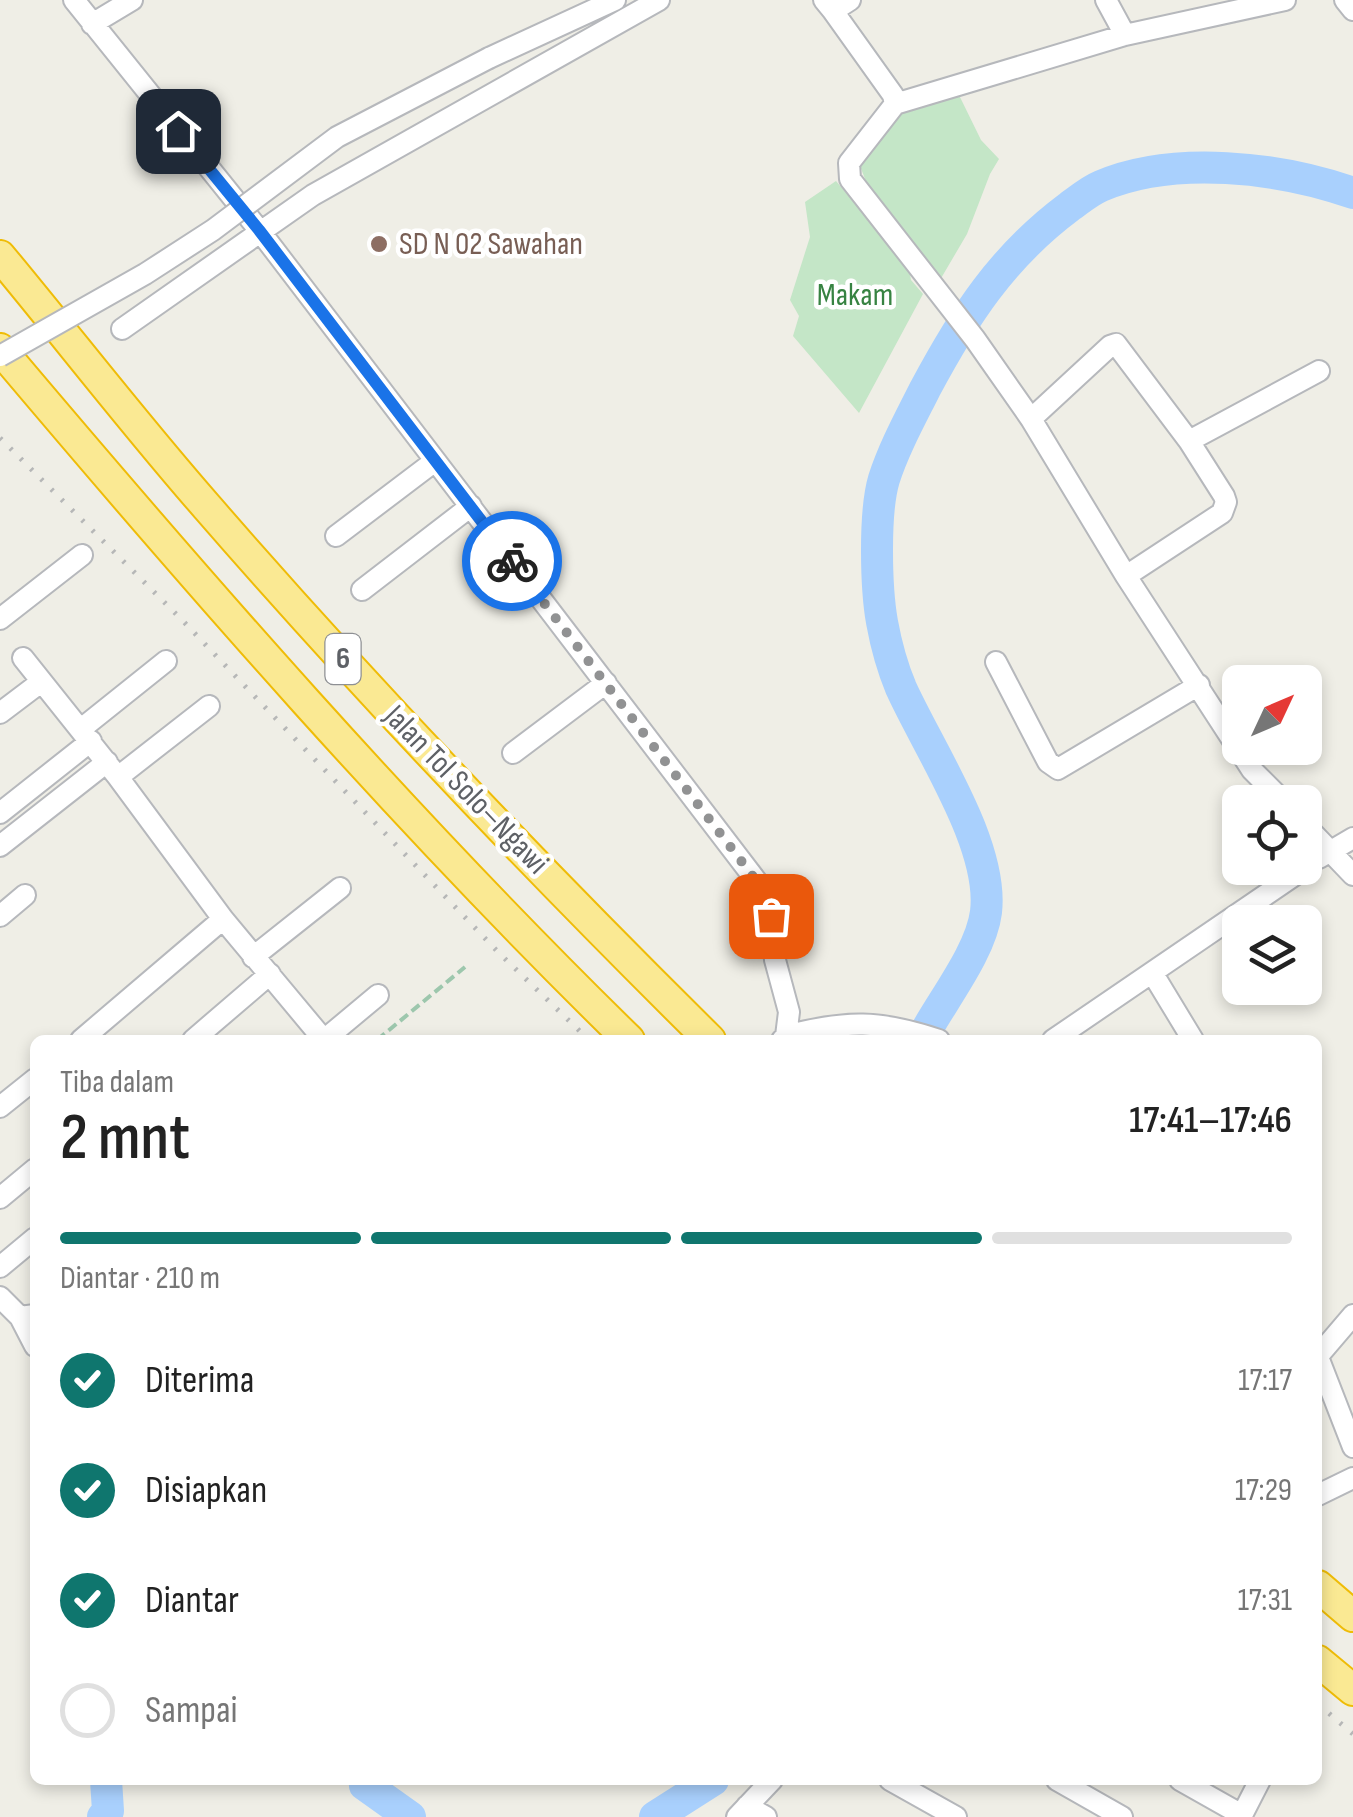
<!DOCTYPE html>
<html lang="id">
<meta charset="utf-8">
<style>
body{margin:0;font-family:"Sofia Sans Condensed",sans-serif;background:#f6f6f6;color:#222;height:100vh;display:flex;flex-direction:column;font-size:38px;white-space:nowrap}
*{box-sizing:border-box;margin:0}
p{font-size:32px;color:#767676}
.icon{flex:none;width:55px;height:55px;fill:none;stroke:currentColor;stroke-width:2;stroke-linecap:round;stroke-linejoin:round}
.map{position:relative;flex:1;overflow:hidden}
.sheet{position:absolute;left:30px;top:1035px;width:1292px;height:750px;display:flex;flex-direction:column;background:#fff;border-radius:15px;box-shadow:0 5px 15px #0003}
.sheet>*{flex:none}
.needle{width:65px;rotate:46deg}
.controls{position:absolute;left:1222px;top:665px;display:grid;gap:20px}
.controls a{display:grid;place-items:center;width:100px;height:100px;border-radius:15px;background:#fff;box-shadow:0 5px 15px #0003;font-size:50px}
.pin{position:absolute;display:grid;place-items:center;width:85px;height:85px;color:#fff;margin:-42px;border-radius:20px;box-shadow:0 5px 15px #0006}
.courier{position:absolute;display:grid;place-items:center;width:100px;height:100px;margin:-50px;border:8px solid #1a73e8;border-radius:50%;background:#fff;color:#222;box-shadow:0 2px 12px #0007}
.headline em{font-style:normal;font-weight:600}
.headline div{display:flex;flex-direction:column-reverse}
.headline{display:flex;align-items:center;justify-content:space-between;height:170px;padding:0 30px}
h1{font-size:65px;font-weight:600;line-height:75px}
.bar{display:grid;grid-template-columns:repeat(4,1fr);gap:15px 10px;align-content:center;height:120px;padding:0 30px}
.bar i{height:12px;border-radius:8px;background:#e0e0e0}
.bar .selected{background:#0f766e}
.bar p{grid-column:span 4}
ol{padding:0 30px;list-style:none}
li{display:flex;align-items:center;gap:30px;height:110px}
li p{margin-inline-start:auto}
li .icon{padding:10px;border-radius:50%;background:#0f766e;color:#fff;stroke-width:4}
li:last-child{color:#767676}
li i{width:55px;height:55px;border:5px solid #e0e0e0;border-radius:50%}
.map>svg:first-child{display:block}
.green{fill:#c4e6c7}
.lines{fill:none;stroke-linecap:round;stroke-linejoin:round}
.river{stroke:#a9d0fd;stroke-width:32}
.minor-casing{stroke:#b6b8bc;stroke-width:24}
.highway-casing{stroke:#efbc07;stroke-width:34}
.path{stroke:#9dc7ad;stroke-width:4;stroke-dasharray:10 5;stroke-linecap:butt}
.minor{stroke:#fff;stroke-width:20}
.highway{stroke:#fae993;stroke-width:30}
.rail{stroke:#b6b7b7;stroke-width:5;stroke-dasharray:2.5 12;stroke-linecap:butt}
.minor-bridge-casing{stroke:#b6b8bc;stroke-width:24;stroke-linecap:butt}
.minor-bridge{stroke:#fff;stroke-width:20}
.done{stroke:#919293;stroke-width:10;stroke-dasharray:0 18}
.route{stroke:#1a73e8;stroke-width:12}
.education-dot{fill:#8d6e63;stroke:#fff;stroke-width:4}
.labels{text-anchor:middle;dominant-baseline:central;stroke-width:9;stroke-linejoin:round;paint-order:stroke}
.shield{fill:#fff;stroke:#8e9094;stroke-width:2.5}
.shield-label{font-size:30px;font-weight:bold;fill:#5e6166}
.education-label{font-size:32px;fill:#785e54;stroke:#fff;text-anchor:start}
.park-label{font-size:32px;fill:#378342;stroke:#fff}
.street-label{font-size:32px;fill:#5e6166;stroke:#fff}
</style>
<div class="map">
<svg width="1353" height="1817" viewBox="0 0 1353 1817">
<rect width="100%" height="100%" fill="#efeee6"/>
<path class="green" d="M958 93 981 140 999 159 990 174 967 234 940 280 869 189 860 166 903 111Z
M836 181 909 268 911 280 923 294 859 413 793 336 799 316 790 300 810 237 805 202Z"/>
<g class="lines">
<path class="river" d="M921 1040C940 1003 981 953 986 912 994 845 929 750 901 688 893 669 886 644 882 622 876 588 874 512 884 479 894 448 910 419 925 389 964 316 1002 257 1069 207 1079 200 1089 191 1101 186 1174 155 1279 167 1353 193
M366 1780 365 1785 410 1817
M103 1817 108 1811 106 1780
M655 1817 713 1780"/>
<defs>
<path id="minor" d="M74 0 259 230 758 883 771 916 775 960 789 1012 786 1036 782 1040
M824 0 833 11 850 0
M1106 0 1125 35
M1345 0 1353 10
M833 11 893 95 895 104 849 163 850 179 975 339 1031 419 1126 576 1252 770 1284 802
M92 24 132 0
M489 58 615 0
M895 104 1125 35 1285 0
M122 329 313 195 659 0
M1031 419 1110 346 1116 344 1189 441 1224 496 1226 502 1222 513 1126 576
M1189 441 1319 371
M336 536 435 461
M362 590 471 506
M0 619 82 555
M23 658 118 777 223 919 81 1040
M996 662 1048 762 1058 769 1199 685
M0 713 41 682
M81 729 166 661
M513 753 606 683
M118 777 209 706
M0 813 91 741
M1305 825 1353 875
M0 846 107 762
M1319 858 1353 838
M0 916 25 895
M223 919 324 1040
M253 957 340 888
M1153 974 1193 1040
M786 1036C846 1020 880 1020 939 1040
M193 1040 270 974
M324 1040 378 995
M1053 1040 1305 868
M0 1107 35 1079
M0 1198 35 1169
M0 1267 35 1238
M0 1297 20 1317 35 1315
M20 1317 35 1346
M1318 1356 1353 1315
M1318 1357 1353 1447
M1318 1495 1353 1478
M890 1780 956 1817
M1057 1780 1122 1817
M1180 1780 1242 1815
M747 1806 766 1817
M737 1817 772 1780
M1241 1817 1260 1780"/>
<path id="highway" d="M0 256C69 339 135 425 207 507 367 691 536 868 710 1040
M0 349C201 587 406 822 629 1040
M1318 1586 1353 1616
M1318 1661 1353 1690"/>
</defs>
<use href="#minor" class="minor-casing"/>
<use href="#highway" class="highway-casing"/>
<path class="path" d="M377 1040 465 967"/>
<use href="#minor" class="minor"/>
<use href="#highway" class="highway"/>
<path class="rail" d="M0 438 183 621 499 953 589 1040
M1318 1704 1353 1734"/>
<defs>
<path id="minor-bridge" d="M0 356 145 274 213 230 337 137 489 58"/>
</defs>
<use href="#minor-bridge" class="minor-bridge-casing"/>
<use href="#minor-bridge" class="minor-bridge"/>
</g>
<g class="lines">
<path class="done" d="M512 561 758 883 771 916"/>
<path class="route" d="M178 131 259 230 512 561"/>
</g>
<circle class="education-dot" cx="379" cy="244" r="10"/>
<g class="labels">
<rect class="shield" x="325.5" y="634" width="35" height="50" rx="8"/>
<g class="shield-label">
<text x="343" y="659">6</text>
</g>
<g class="education-label">
<text x="399" y="244">SD N 02 Sawahan</text>
</g>
<g class="park-label">
<text x="855" y="295">Makam</text>
</g>
<g class="street-label">
<text transform="translate(466 790) rotate(46)">Jalan Tol Solo–Ngawi</text>
</g>
</g>
</svg>
<div class="controls">
<a><svg class="needle" viewBox="-14 -14 28 28"><path d="M0-13l5 13h-10z" fill="#e53935"/><path d="M0 13l5-13h-10z" fill="#767676"/></svg></a>
<a><svg class="icon" aria-label="locate" viewBox="0 0 24 24"><circle cx="12" cy="12" r="6"/><path d="M12 2v4M12 18v4M2 12h4M18 12h4"/></svg></a>
<a><svg class="icon" aria-label="layers" viewBox="0 0 24 24"><path d="M12 4l9 5-9 5-9-5zM3 14l9 5 9-5"/></svg></a>
</div>
<div class="pin" style="left:771px;top:916px;background:#ea580c"><svg class="icon" aria-label="bag" viewBox="0 0 24 24"><path d="M5 8h14l-1 12H6zM9 8a3 3 0 0 1 6 0"/></svg></div>
<div class="pin" style="left:178px;top:131px;background:#1f2937"><svg class="icon" aria-label="home" viewBox="0 0 24 24"><path d="M3 11l9-7 9 7M6 9v11h12V9"/></svg></div>
<div class="courier" style="left:512px;top:561px"><svg class="icon" aria-label="bike" viewBox="0 0 24 24"><circle cx="6" cy="16" r="4"/><circle cx="18" cy="16" r="4"/><path d="M6 16l4-8h5l3 8M10 8l3 8H6M13 5h3"/></svg></div>
<section class="sheet">
<div class="headline"><div><h1>2 mnt</h1><p>Tiba dalam</p></div><em>17:41–17:46</em></div>
<div class="bar"><i class="selected"></i><i class="selected"></i><i class="selected"></i><i></i><p>Diantar · 210 m</p></div>
<ol>
<li><svg class="icon" aria-label="check" viewBox="0 0 24 24"><path d="M5 12l5 5 9-10"/></svg>Diterima<p>17:17</p></li>
<li><svg class="icon" aria-label="check" viewBox="0 0 24 24"><path d="M5 12l5 5 9-10"/></svg>Disiapkan<p>17:29</p></li>
<li><svg class="icon" aria-label="check" viewBox="0 0 24 24"><path d="M5 12l5 5 9-10"/></svg>Diantar<p>17:31</p></li>
<li><i></i>Sampai</li>
</ol>
</section>
</div>
